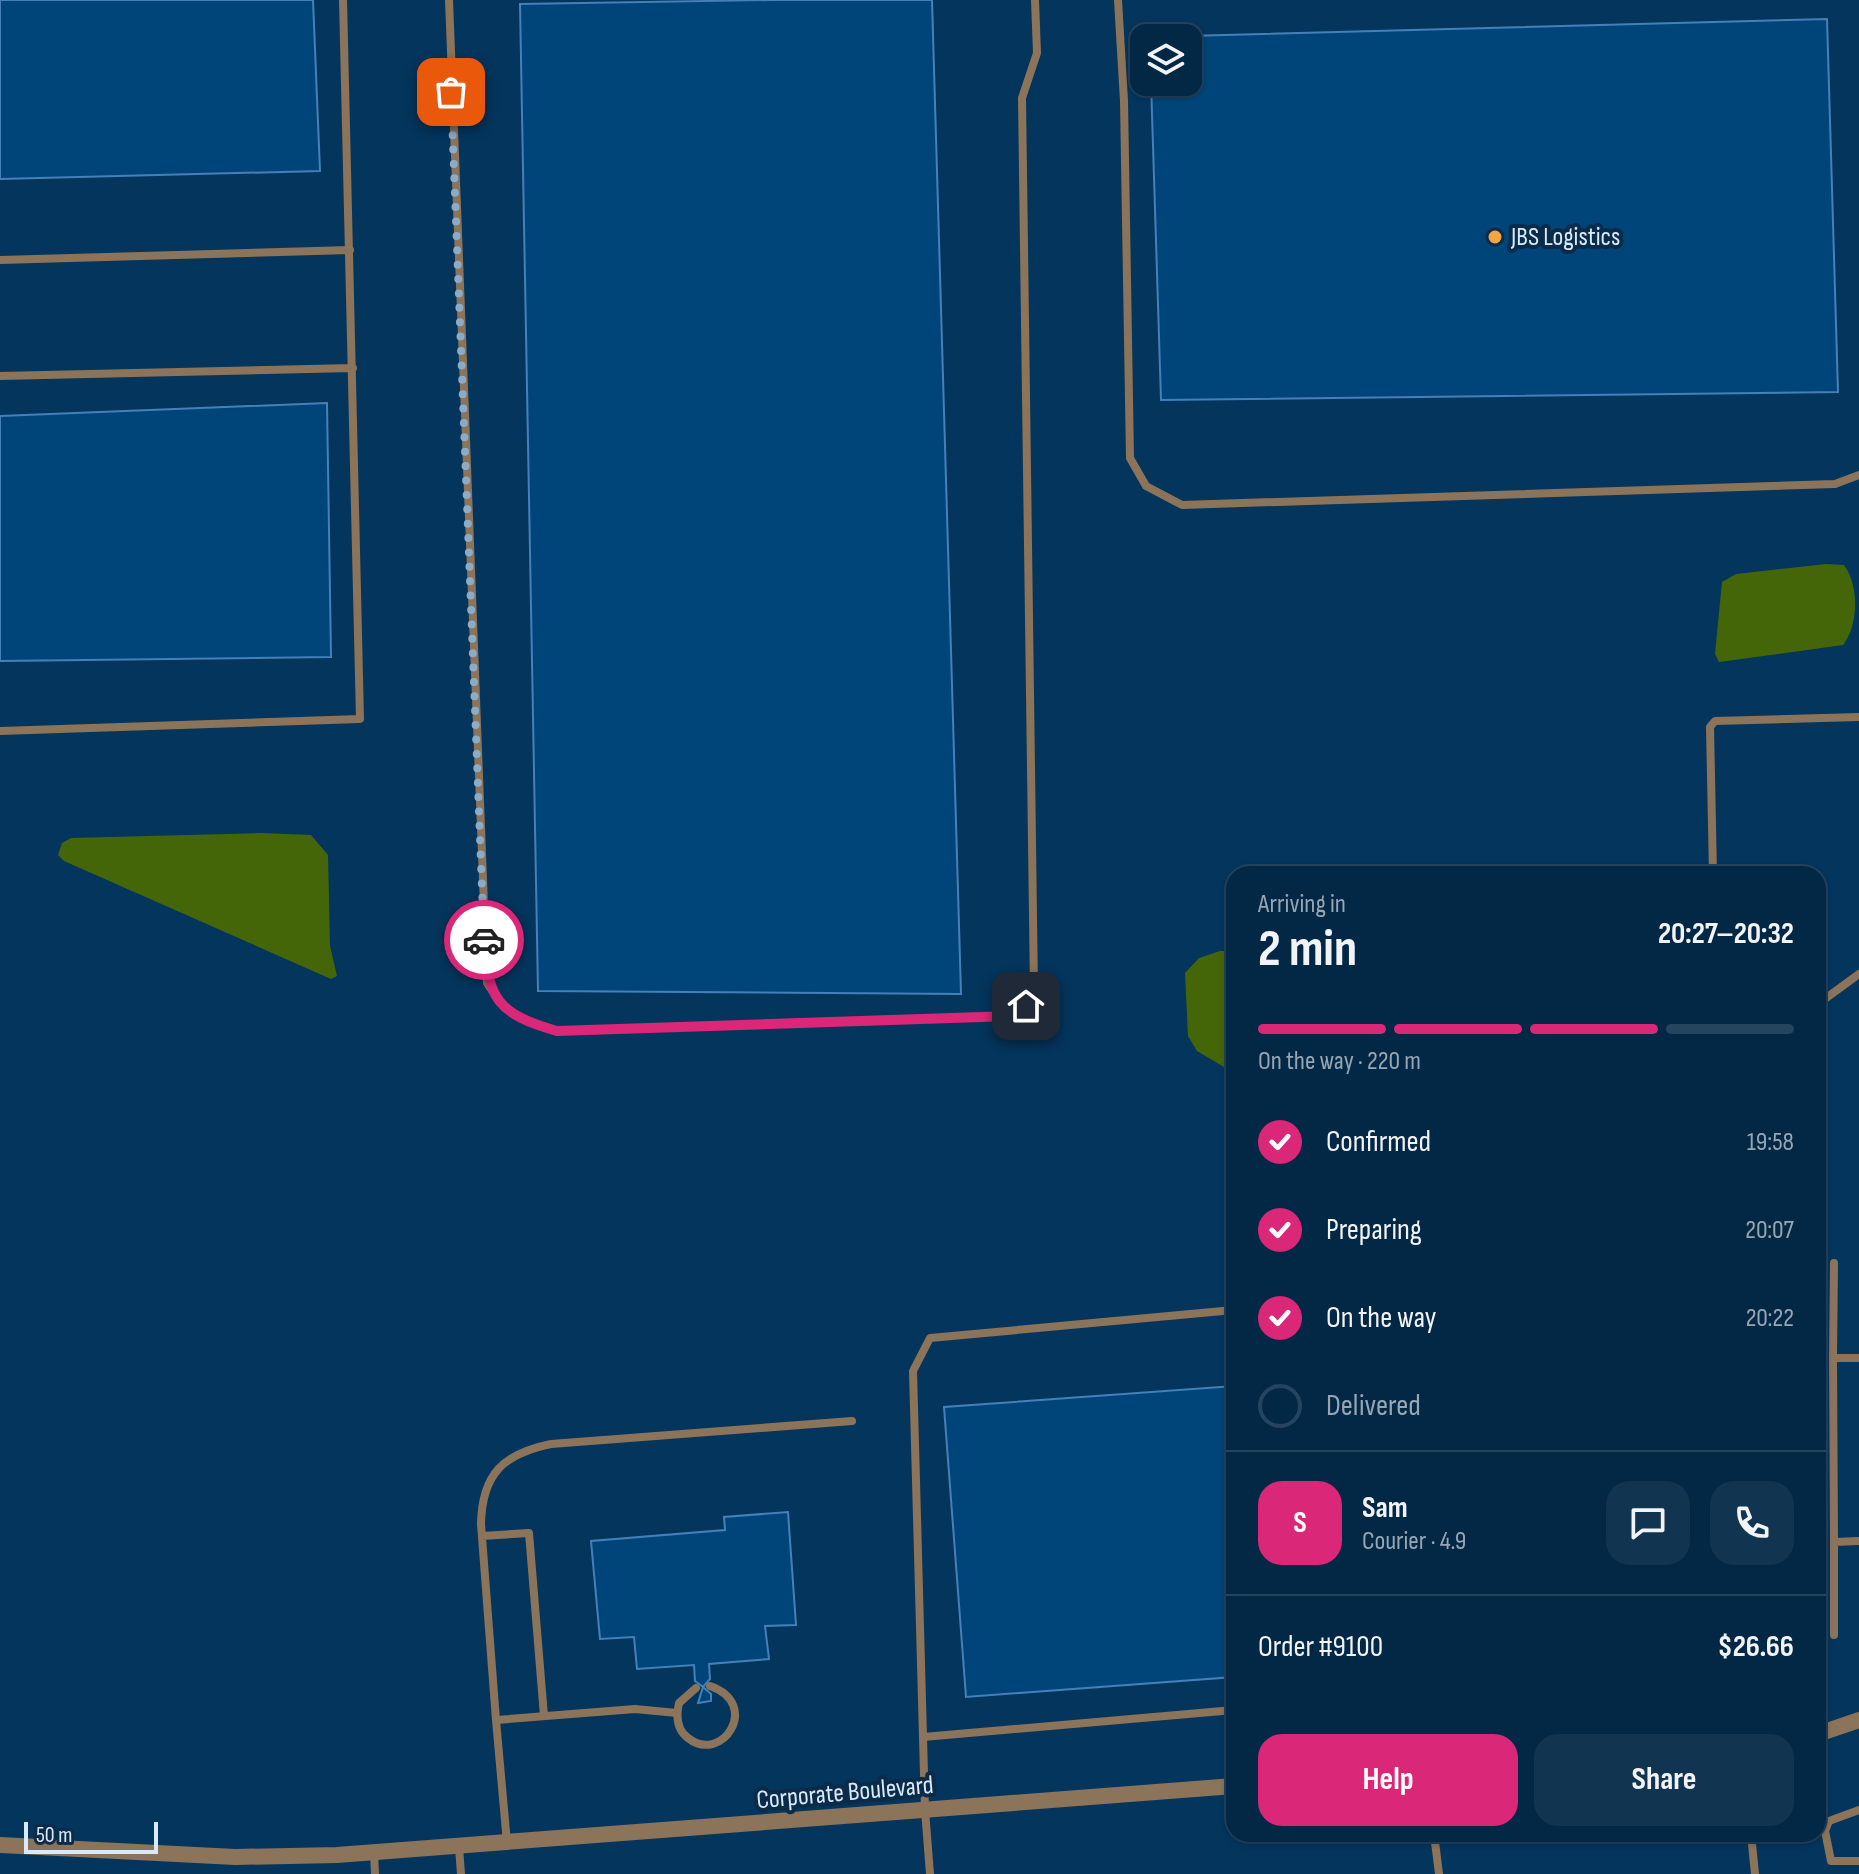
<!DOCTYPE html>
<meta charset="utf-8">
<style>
body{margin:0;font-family:"Sofia Sans Condensed",sans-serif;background:#113451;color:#f1f3f6;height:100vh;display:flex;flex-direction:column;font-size:30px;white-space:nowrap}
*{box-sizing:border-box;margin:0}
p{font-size:26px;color:#97a6b3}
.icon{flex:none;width:44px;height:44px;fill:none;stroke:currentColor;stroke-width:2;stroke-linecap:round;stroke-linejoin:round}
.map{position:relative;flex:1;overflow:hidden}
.drawer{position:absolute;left:1226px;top:866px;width:600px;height:976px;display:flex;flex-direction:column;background:#032846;border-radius:24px;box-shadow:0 2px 6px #0004,0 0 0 2px #24445f}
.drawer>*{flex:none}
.buttons{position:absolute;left:1130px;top:24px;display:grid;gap:16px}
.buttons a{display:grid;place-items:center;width:72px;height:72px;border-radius:16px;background:#032846;box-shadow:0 2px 6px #0004,0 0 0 2px #24445f;font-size:40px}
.scale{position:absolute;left:24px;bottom:20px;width:134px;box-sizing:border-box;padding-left:8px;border:4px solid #d8eafd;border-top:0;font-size:22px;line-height:28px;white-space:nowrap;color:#d8eafd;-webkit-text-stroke:6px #0b2b48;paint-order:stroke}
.pin{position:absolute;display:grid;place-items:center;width:68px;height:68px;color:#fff;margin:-34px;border-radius:16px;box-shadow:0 4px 12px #0006}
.courier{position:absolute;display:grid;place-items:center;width:80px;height:80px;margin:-40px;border:6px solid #db2777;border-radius:50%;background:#fff;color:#222;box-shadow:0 2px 10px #0007}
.head em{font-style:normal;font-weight:700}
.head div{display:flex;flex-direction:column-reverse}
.head{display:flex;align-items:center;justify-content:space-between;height:136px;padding:0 32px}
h1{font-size:52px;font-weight:700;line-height:60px}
.bar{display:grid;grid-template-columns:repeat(4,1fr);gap:12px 8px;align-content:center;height:96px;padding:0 32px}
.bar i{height:10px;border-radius:6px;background:#24445f}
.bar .on{background:#db2777}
.bar p{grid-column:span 4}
.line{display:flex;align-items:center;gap:20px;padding:0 32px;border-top:2px solid #24445f}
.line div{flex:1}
.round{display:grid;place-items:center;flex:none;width:84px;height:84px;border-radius:24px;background:#113451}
ol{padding:0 32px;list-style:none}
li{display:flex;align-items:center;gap:24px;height:88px}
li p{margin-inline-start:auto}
li .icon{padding:8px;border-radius:50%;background:#db2777;color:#fff;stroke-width:4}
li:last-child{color:#97a6b3}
li i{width:44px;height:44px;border:4px solid #24445f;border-radius:50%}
.action{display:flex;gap:16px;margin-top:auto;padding:16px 32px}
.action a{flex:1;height:92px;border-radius:24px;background:#db2777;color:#fff;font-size:32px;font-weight:700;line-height:92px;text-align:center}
.action a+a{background:#113451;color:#f1f3f6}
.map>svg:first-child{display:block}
.water{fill:#446609}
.building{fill:#004579;stroke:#4580b8;stroke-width:2}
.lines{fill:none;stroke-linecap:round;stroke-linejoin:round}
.service{stroke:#8c745a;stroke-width:8}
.minor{stroke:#8c745a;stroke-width:16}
.done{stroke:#8eabc5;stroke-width:8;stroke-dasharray:0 14.4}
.route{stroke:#db2777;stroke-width:10}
.poi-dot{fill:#f2a541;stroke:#0b2b48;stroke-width:3}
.labels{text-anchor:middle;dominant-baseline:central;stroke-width:8;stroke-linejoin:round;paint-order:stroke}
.poi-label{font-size:26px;fill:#d8eafd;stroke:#0b2b48;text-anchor:start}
.street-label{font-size:26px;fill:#d8eafd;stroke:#0b2b48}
</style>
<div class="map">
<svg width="1859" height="1874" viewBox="0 0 1859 1874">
<rect width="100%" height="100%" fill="#04355d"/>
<path class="water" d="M1826 564 1844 565C1859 585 1859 625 1843 645L1719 662 1715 654 1722 582 1736 574Z
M261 833 311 835 328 855 330 946 337 976 331 979 64 861 58 855 62 843 71 838Z
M1220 951H1234V1073L1197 1051 1188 1036 1185 973 1199 958Z"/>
<path class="building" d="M0 0H313L320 171 0 179Z
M770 0H932L961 994 538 991 520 4Z
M1827 19 1838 392 1161 400 1151 82H1188V36Z
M327 403 331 657 0 661V416Z
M1234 1386V1677L966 1697 944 1407Z
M788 1512 796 1625 765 1626 769 1659 709 1664 710 1679 703 1687 711 1694V1701L698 1703 703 1687 695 1681 694 1665 637 1669 634 1637 600 1639 591 1541 725 1530 724 1517Z"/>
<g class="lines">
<path class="service" d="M449 0 487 983C506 1014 522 1021 557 1031L1012 1016 1026 1006 1034 991 1022 98 1037 53 1035 0
M1118 0 1124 101 1130 458 1146 486 1182 505 1835 484 1859 475
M0 260 350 250
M0 376 353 368
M0 731 360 719 343 0
M1713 874 1710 727 1715 721 1859 717
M1818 1004 1859 974
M1833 1358 1834 1263
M1859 1358H1833L1834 1542 1859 1541
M482 1536 529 1533 544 1716
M1834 1542V1635
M696 1688 679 1703C676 1716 676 1729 688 1738 722 1765 762 1704 710 1686
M496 1720 481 1524C482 1474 503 1454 551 1444L852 1421
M923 1737 1234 1710
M1859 1810 1829 1821 1825 1831 1831 1861H1859
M1434 1834 1439 1874
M1751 1834 1755 1874
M507 1843 496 1720 635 1709 677 1713
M459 1847 461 1874
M374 1853 375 1874
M930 1874 925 1810 913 1371 930 1338 1234 1310"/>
<path class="minor" d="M1818 1734 1859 1720
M0 1845 235 1857 337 1855 1234 1786"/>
</g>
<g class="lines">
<path class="done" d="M451 92 484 940"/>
<path class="route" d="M484 940C488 1000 498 1014 557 1031L1012 1016 1026 1006"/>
</g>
<circle class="poi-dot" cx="1495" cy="237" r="8"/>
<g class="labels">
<g class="poi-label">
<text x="1511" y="237">JBS Logistics</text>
</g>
<g class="street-label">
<text transform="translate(845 1793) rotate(-5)">Corporate Boulevard</text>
</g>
</g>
</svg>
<div class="buttons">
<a><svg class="icon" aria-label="layers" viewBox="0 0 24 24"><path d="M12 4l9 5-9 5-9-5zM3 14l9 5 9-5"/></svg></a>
</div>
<div class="scale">50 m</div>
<div class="pin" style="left:451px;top:92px;background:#ea580c"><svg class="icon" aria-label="bag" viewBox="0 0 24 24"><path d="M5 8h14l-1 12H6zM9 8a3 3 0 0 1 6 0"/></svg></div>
<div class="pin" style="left:1026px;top:1006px;background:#1f2937"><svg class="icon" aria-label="home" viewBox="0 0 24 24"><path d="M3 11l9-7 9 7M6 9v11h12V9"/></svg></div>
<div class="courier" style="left:484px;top:940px"><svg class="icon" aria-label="car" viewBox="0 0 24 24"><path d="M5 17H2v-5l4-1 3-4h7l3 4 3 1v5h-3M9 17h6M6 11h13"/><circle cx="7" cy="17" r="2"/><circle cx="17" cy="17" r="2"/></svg></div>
<section class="drawer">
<div class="head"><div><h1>2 min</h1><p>Arriving in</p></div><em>20:27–20:32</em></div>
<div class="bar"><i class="on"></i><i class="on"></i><i class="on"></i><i></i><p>On the way · 220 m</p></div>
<ol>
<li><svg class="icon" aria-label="check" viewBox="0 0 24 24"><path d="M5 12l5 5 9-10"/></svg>Confirmed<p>19:58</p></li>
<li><svg class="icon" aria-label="check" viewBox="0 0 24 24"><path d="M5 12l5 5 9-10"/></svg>Preparing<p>20:07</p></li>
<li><svg class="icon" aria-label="check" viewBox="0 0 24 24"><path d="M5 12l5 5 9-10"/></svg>On the way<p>20:22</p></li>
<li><i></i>Delivered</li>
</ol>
<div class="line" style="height:144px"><b class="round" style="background:#db2777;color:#fff">S</b><div><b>Sam</b><p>Courier · 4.9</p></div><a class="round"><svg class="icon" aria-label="chat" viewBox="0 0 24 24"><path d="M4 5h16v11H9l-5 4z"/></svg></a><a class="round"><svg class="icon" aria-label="phone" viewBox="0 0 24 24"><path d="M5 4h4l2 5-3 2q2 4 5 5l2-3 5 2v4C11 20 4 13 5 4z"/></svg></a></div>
<div class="line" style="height:104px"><div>Order #9100</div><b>$26.66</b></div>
<div class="action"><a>Help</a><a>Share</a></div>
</section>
</div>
